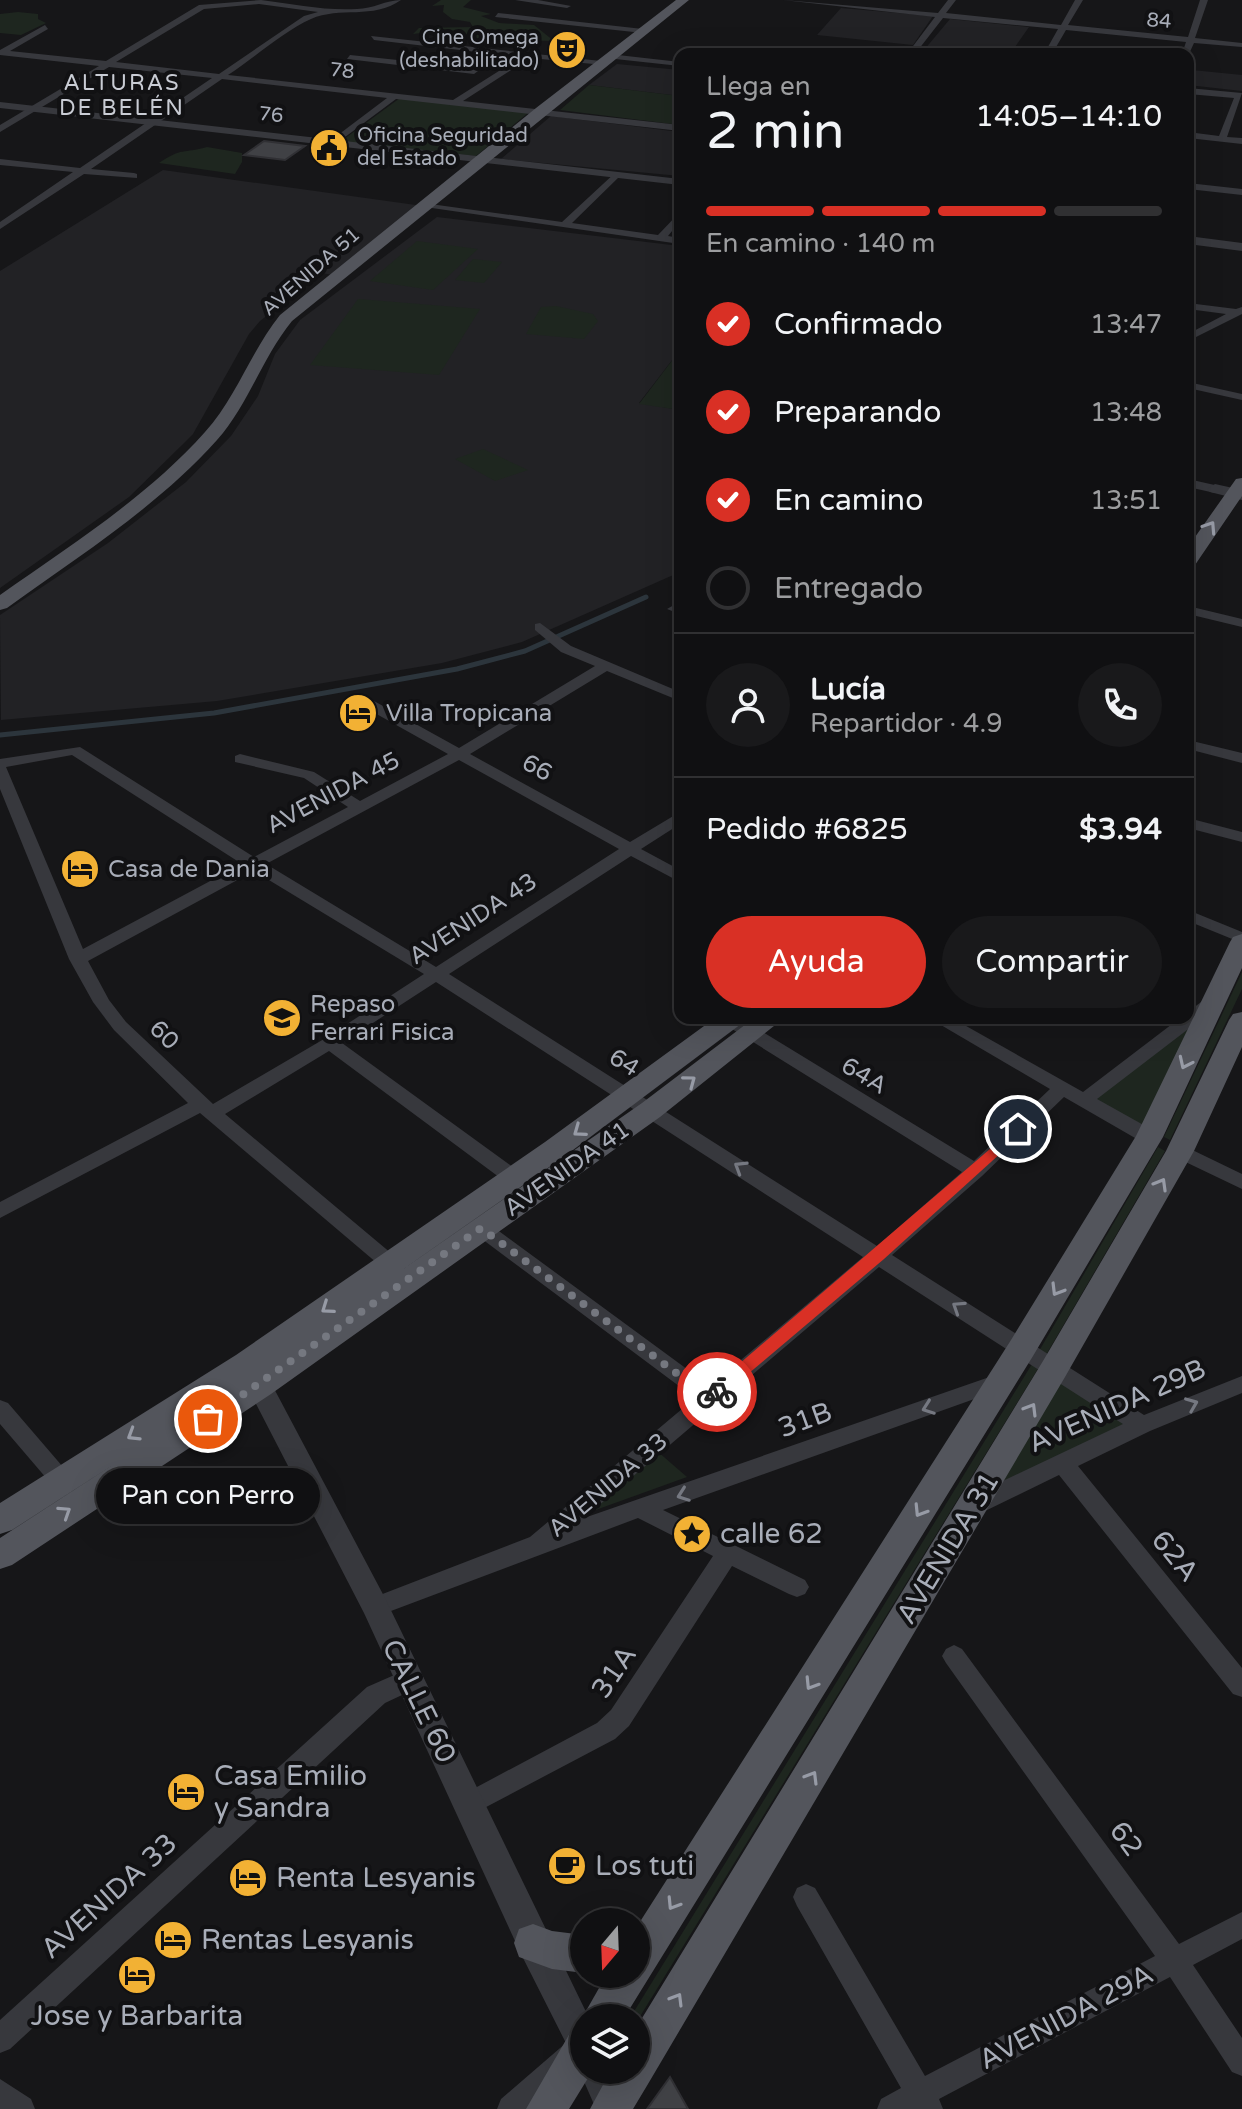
<!DOCTYPE html>
<html lang="es">
<meta charset="utf-8">
<style>
body{margin:0;font-family:"Varela Round",sans-serif;background:#19191b;color:#f1f3f6;height:100vh;display:flex;flex-direction:column;font-size:30px;white-space:nowrap}
*{box-sizing:border-box;margin:0}
p{font-size:26px;color:#9c9d9f}
.icon{flex:none;width:44px;height:44px;fill:none;stroke:currentColor;stroke-width:2;stroke-linecap:round;stroke-linejoin:round}
.map{position:relative;flex:1;overflow:hidden}
.details{position:absolute;left:674px;top:48px;width:520px;height:976px;display:flex;flex-direction:column;background:#101012;border-radius:16px;box-shadow:0 8px 32px #0002,0 0 0 2px #303032}
.details>*{flex:none}
.needle{width:52px;rotate:199deg}
.fabs{position:absolute;left:570px;top:1908px;display:grid;gap:16px}
.fabs a{display:grid;place-items:center;width:80px;height:80px;border-radius:50%;background:#101012;box-shadow:0 8px 32px #0002,0 0 0 2px #303032;font-size:40px}
.pin{position:absolute;display:grid;place-items:center;width:68px;height:68px;color:#fff;margin:-34px;border:4px solid #fff;border-radius:50%;box-shadow:0 2px 8px #0007}
.courier{position:absolute;display:grid;place-items:center;width:80px;height:80px;margin:-40px;border:6px solid #d93025;border-radius:50%;background:#fff;color:#222;box-shadow:0 2px 10px #0007}
.bubble{position:absolute;height:56px;border-radius:28px;background:#101012;box-shadow:0 8px 32px #0002,0 0 0 2px #303032;font-size:26px;font-weight:600;line-height:56px;text-align:center}
.summary em{font-style:normal;font-weight:600}
.summary div{display:flex;flex-direction:column-reverse}
.summary{display:flex;align-items:center;justify-content:space-between;height:136px;padding:0 32px}
h1{font-size:52px;font-weight:600;line-height:60px}
.bar{display:grid;grid-template-columns:repeat(4,1fr);gap:12px 8px;align-content:center;height:96px;padding:0 32px}
.bar i{height:10px;border-radius:6px;background:#303032}
.bar .on{background:#d93025}
.bar p{grid-column:span 4}
.line{display:flex;align-items:center;gap:20px;padding:0 32px;border-top:2px solid #303032}
.line div{flex:1}
.round{display:grid;place-items:center;flex:none;width:84px;height:84px;border-radius:42px;background:#19191b}
ol{padding:0 32px;list-style:none}
li{display:flex;align-items:center;gap:24px;height:88px}
li p{margin-inline-start:auto}
li .icon{padding:8px;border-radius:50%;background:#d93025;color:#fff;stroke-width:4}
li:last-child{color:#9c9d9f}
li i{width:44px;height:44px;border:4px solid #303032;border-radius:50%}
.cta{display:flex;gap:16px;margin-top:auto;padding:16px 32px}
.cta a{flex:1;height:92px;border-radius:48px;background:#d93025;color:#fff;font-size:32px;font-weight:600;line-height:92px;text-align:center}
.cta a+a{background:#19191b;color:#f1f3f6}
.map>svg:first-child{display:block}
.built{fill:#222225}
.green{fill:#1e261f}
.lines{fill:none;stroke-linecap:round;stroke-linejoin:round}
.stream{stroke:#2c353c;stroke-width:5}
.building{fill:#404145;stroke:#303034;stroke-width:2}
.minor{fill:#37383d;fill-rule:evenodd}
.tertiary{fill:#37383d;fill-rule:evenodd}
.primary{fill:#53555c;fill-rule:evenodd}
.oneway{stroke:#979ba6}
.oneway2{stroke:#757881}
.route{fill:#d93025}
.done{stroke:#757880;stroke-width:8;stroke-dasharray:0 14.4}
.labels{text-anchor:middle;dominant-baseline:central;stroke-width:8;stroke-linejoin:round;paint-order:stroke}
.far-street-label{font-size:20px;fill:#a8adb8;stroke:#111113}
.far-poi-label{font-size:20px;fill:#a8adb8;stroke:#111113;text-anchor:end}
.far-neighbourhood-label{font-size:22px;letter-spacing:2px;fill:#c9ccd4;stroke:#111113}
.poi-label{font-size:24px;fill:#a8adb8;stroke:#111113;text-anchor:start}
.street-label{font-size:24px;fill:#a8adb8;stroke:#111113}
.near-street-label{font-size:28px;fill:#a8adb8;stroke:#111113}
.near-poi-label{font-size:28px;fill:#a8adb8;stroke:#111113;text-anchor:start}
</style>
<div class="map">
<svg width="1242" height="2109" viewBox="0 0 1242 2109">
<rect width="100%" height="100%" fill="#161618"/>
<path class="built" d="M841 8 933 16 913 45 817 35Z
M950 19 1029 27 1010 54 924 50Z
M617 64 680 70V96L589 85Z
M1192 70 1242 75V91L1188 85Z
M551 116 680 132V176L501 159Z
M163 170 423 206 338 276 322 273 260 321 249 334 193 434 182 445 129 497 0 588V271Z
M437 217 680 246V350L639 403 680 410V572L522 642 442 663 217 701 1 720 0 615 108 543 186 482 231 436 258 396 275 354 300 320Z"/>
<path class="green" d="M441 0H471L463 7 491 14 481 16 499 23 534 25 554 41 509 40 504 45H479L470 34 446 35 437 31 413 34 419 28 473 27 470 22 452 19 443 12 444 5 432 6Z
M18 12 38 14V19L46 23 21 35 0 33V14Z
M589 85 680 96V125L560 110Z
M400 98 528 113 476 156 340 142Z
M207 147 242 153V162L235 174 159 163C183 147 182 154 207 147Z
M417 241 478 249 433 290 370 281Z
M473 259 502 262 484 283 455 280Z
M358 299H359L480 309 439 375 310 365Z
M556 306 593 314 598 321 584 339 526 334 541 307Z
M680 350V410L639 404Z
M483 449 528 470 495 481 455 459Z
M1242 972V989L1170 1140 1164 1137Z
M1214 1001 1149 1137 1084 1100Z
M1158 1147 1165 1151 1046 1355 1039 1351Z
M1032 1364 1039 1367 636 2023V2018H630Z
M1054 1369 1142 1425 974 1506Z
M657 1451 687 1477 590 1512Z"/>
<g class="lines">
<path class="stream" d="M0 735 214 713 457 669 525 651 646 597"/>
</g>
<path class="building" d="M264 141 305 146 285 160 244 155Z
M670 2077 688 2109H647Z"/>
<g class="lines">
<path class="minor" d="M261 0C294 4 325 11 357 9 373 9 386 0 401 0 373 20 340 6 311 19 284 31 254 58 228 75L453 100 521 57 374 40 371 36 601 61 604 65 530 58 463 101 680 125V131L396 99 333 146 330 141 387 98 222 79 91 169 134 173 137 174V178L84 174 0 229V222L73 172 0 165V159L80 168 212 78 109 67 0 132V125L99 66 0 55V50L45 25 48 29 10 51 106 61 199 5ZM259 4 318 12 304 16 219 74 116 62 204 9Z
M515 0H538L571 6 567 8Z
M783 0 938 13 948 0H956L946 13 1061 25 1075 0H1083L1068 25 1188 37 1200 0H1208L1195 38 1242 43V47L1194 43 1188 56 1182 54 1186 42 1066 30 1052 54H1044L1058 29 943 18 915 54H907L935 17Z
M498 13 643 29 647 31 643 33 495 17Z
M609 54 680 62V66L606 58Z
M350 55 474 68 478 71 474 74 347 59Z
M1188 88 1242 93 1227 137 1242 138V144L1188 138V132L1219 136 1234 98 1188 94Z
M616 172 621 175 619 177 572 223 658 235 680 212V221L668 236 680 238V244L418 206 423 203 562 222Z
M1188 183 1242 189V195L1188 189Z
M1188 303 1236 309 1242 307V314L1188 341V334L1226 314 1188 309Z
M1188 382 1242 394V400L1188 388Z
M1188 479 1219 486 1221 489 1215 493 1188 487Z
M674 605 680 606V614L667 609Z
M1188 606 1242 619V627L1188 614Z
M540 623 571 646 680 692V701L607 671 470 754 630 842 680 812V824L641 849 680 870V882L631 856 449 974 877 1246 962 1172 724 1024 722 1018H740L974 1161 1050 1089 929 1018H952L1083 1092 1180 1018H1188V1012L1205 999H1217L1220 1003 1217 1007 1097 1099 1156 1132 1158 1137 1156 1142H1142L1064 1097 982 1176 892 1255 1144 1415 1242 1376V1393L1150 1431 1078 1466 1242 1668V1697L1233 1694 1059 1475 983 1512 975 1514 967 1512 964 1505 967 1498 1123 1424 879 1267 584 1518 1001 1373 1008 1375 1012 1381 1008 1387 663 1510 805 1580 809 1587 805 1594 797 1597 789 1594 732 1566 629 1726 615 1739 469 1816 460 1812 456 1804 460 1796 597 1723 611 1710 713 1556 638 1518 375 1617 367 1614 363 1607 367 1600 530 1537 695 1398 474 1233 471 1228 474 1223H488L710 1386 863 1257 436 982 342 1043 521 1173 524 1178 521 1183H507L329 1051 225 1114 398 1259 401 1264 398 1269H384L200 1113 0 1218V1202L188 1103 114 1030 93 1002 69 959 0 789V759L80 747 254 857 348 807 304 778 235 762V756L240 754 314 772 360 801 448 754 364 707V701H374L459 748 595 666 561 652 535 630V624ZM72 755 242 864 83 949 6 767ZM459 760 619 849 436 967 266 864ZM254 871 424 974 324 1039 213 1104 126 1022 109 1000 88 961Z
M1188 740 1242 753V763L1188 749Z
M1188 818 1242 832V842L1188 828Z
M1188 910 1242 932V943L1188 921Z
M1180 1144 1242 1174V1189L1173 1156 1171 1151 1173 1146Z
M0 1400 8 1403 69 1474 72 1480 69 1486 61 1489 53 1486 0 1424Z
M954 1645 962 1649 1179 1944 1242 1912V1939L1193 1965 1242 2038V2076L1232 2072 1170 1977 939 2099 943 2109H877L881 2099 901 2088 797 1906 793 1897 797 1888 806 1884 815 1888 925 2076 1155 1956 946 1663 942 1656 946 1649Z
M408 1669 417 1672 420 1680 417 1688 385 1703 10 2049 0 2053V2020L367 1687Z
M584 2032V2064L533 2109H497L501 2099 574 2036Z
M0 2079 31 2099 35 2109H0Z"/>
<path class="tertiary" d="M0 102 680 179V185L0 108Z
M1188 236 1242 243V251L1188 244Z
M1215 484 1242 490V500L1210 492 1207 489Z
M252 1361 261 1364 385 1598 589 2018H584V2070H613L630 2109H596L579 2070 583 2060 572 2055 521 1954 364 1613 239 1371 243 1364Z"/>
<path class="primary" d="M676 0H689L292 321C262 358 248 405 217 440 157 507 79 556 7 608L0 610V595C71 545 147 497 205 432 236 398 251 351 280 315L536 108Z
M1242 478V496L1195 565 1188 567V547L1236 479Z
M1242 934V968L1163 1137 1033 1356 624 2018H584V2022L582 2018 607 1974H636V1928L1011 1340 1136 1136 1230 942 1233 937Z
M1242 1012V1047L1194 1151 1065 1377 648 2084 633 2109H590L611 2070H636V2028L1043 1361 1166 1151 1229 1020 1233 1014Z
M715 1018H745L741 1024 565 1156 392 1277 642 1103 754 1018H784L660 1117 271 1394 12 1565 0 1569V1538L125 1457 12 1530 0 1534V1503L236 1355 545 1142Z
M533 1924 552 1931 584 1935V1973L552 1969 519 1957 514 1943 519 1929Z
M584 2027V2070H593L569 2109H526L570 2033Z"/>
</g>
<defs><path id="oneway-chevron" d="M-2-3.5L2.5 0L-2 3.5" fill="none" stroke-width="1.6" stroke-linecap="round" stroke-linejoin="round" transform="scale(2)"/></defs>
<g class="oneway">
<use href="#oneway-chevron" transform="translate(1210 527) rotate(-57)"/>
<use href="#oneway-chevron" transform="translate(1185 1063) rotate(115)"/>
<use href="#oneway-chevron" transform="translate(690 1081) rotate(-37)"/>
<use href="#oneway-chevron" transform="translate(579 1131) rotate(144)"/>
<use href="#oneway-chevron" transform="translate(1161 1184) rotate(-60)"/>
<use href="#oneway-chevron" transform="translate(1057 1290) rotate(121)"/>
<use href="#oneway-chevron" transform="translate(327 1308) rotate(145)"/>
<use href="#oneway-chevron" transform="translate(1031 1409) rotate(-59)"/>
<use href="#oneway-chevron" transform="translate(133 1435) rotate(148)"/>
<use href="#oneway-chevron" transform="translate(920 1511) rotate(122)"/>
<use href="#oneway-chevron" transform="translate(65 1512) rotate(-33)"/>
<use href="#oneway-chevron" transform="translate(811 1684) rotate(122)"/>
<use href="#oneway-chevron" transform="translate(812 1777) rotate(-59)"/>
<use href="#oneway-chevron" transform="translate(673 1904) rotate(122)"/>
<use href="#oneway-chevron" transform="translate(677 1999) rotate(-59)"/>
</g>
<g class="oneway2">
<use href="#oneway-chevron" transform="translate(740 1167) rotate(-148)"/>
<use href="#oneway-chevron" transform="translate(958 1307) rotate(-147)"/>
<use href="#oneway-chevron" transform="translate(1192 1404) rotate(-22)"/>
<use href="#oneway-chevron" transform="translate(928 1408) rotate(160)"/>
<use href="#oneway-chevron" transform="translate(683 1495) rotate(160)"/>
</g>
<path class="route" d="M1018 1125 1025 1129 1023 1133 884 1259 722 1396H711V1388Z"/>
<g class="lines">
<path class="done" d="M208 1419 481 1228 710 1398 717 1392"/>
</g>
<defs>
<symbol id="theatre-disc" viewBox="-11 -11 22 22"><circle r="9.5" fill="#f2b134" stroke="#111113"/><path d="M-5-5.5Q0-4 5-5.5V0Q5 5 0 6Q-5 5-5 0ZM-3.3-2.5H-1v1.5H-3.3ZM1-2.5H3.3v1.5H1ZM-2.8 1Q0 5.5 2.8 1Z" fill="#111"/></symbol>
<symbol id="civic-disc" viewBox="-11 -11 22 22"><circle r="9.5" fill="#f2b134" stroke="#111113"/><path d="M-.6-6.5H3V-4.5H.6V-3L4-1V1h2V6H-6V1h2V-1L-.6-3ZM-1.2 2.5V6h2.4V2.5Z" fill="#111"/></symbol>
<symbol id="hotel-disc" viewBox="-11 -11 22 22"><circle r="9.5" fill="#f2b134" stroke="#111113"/><path d="M-6-4.5h1.5V1H6V5H4.5V3h-9V5H-6ZM-4 0a1.8 1.8 0 1 1 3.6 0ZM.5 0V-2.5h3Q6-2.5 6 0Z" fill="#111"/></symbol>
<symbol id="school-disc" viewBox="-11 -11 22 22"><circle r="9.5" fill="#f2b134" stroke="#111113"/><path d="M0-5L7-2L0 1L-7-2ZM-4 1L0 2.5L4 1V4Q0 6-4 4Z" fill="#111"/></symbol>
<symbol id="sight-disc" viewBox="-11 -11 22 22"><circle r="9.5" fill="#f2b134" stroke="#111113"/><path d="M0-6L1.8-2.2L6-1.7L2.9 1.2L3.7 5.4L0 3.3L-3.7 5.4L-2.9 1.2L-6-1.7L-1.8-2.2Z" fill="#111"/></symbol>
<symbol id="cafe-disc" viewBox="-11 -11 22 22"><circle r="9.5" fill="#f2b134" stroke="#111113"/><path d="M-5.5-4.5H6V0H3Q3 3.5 0 3.5H-2.5Q-5.5 3.5-5.5 0ZM3-3.2v2h1.7v-2ZM-6 4.5H4V6H-6Z" fill="#111"/></symbol>
</defs>
<g fill-rule="evenodd">
<use href="#theatre-disc" x="545" y="28" width="44" height="44"/>
<use href="#civic-disc" x="307" y="126" width="44" height="44"/>
<use href="#hotel-disc" x="336" y="691" width="44" height="44"/>
<use href="#hotel-disc" x="58" y="847" width="44" height="44"/>
<use href="#school-disc" x="260" y="996" width="44" height="44"/>
<use href="#sight-disc" x="670" y="1512" width="44" height="44"/>
<use href="#hotel-disc" x="164" y="1770" width="44" height="44"/>
<use href="#cafe-disc" x="545" y="1844" width="44" height="44"/>
<use href="#hotel-disc" x="226" y="1856" width="44" height="44"/>
<use href="#hotel-disc" x="151" y="1918" width="44" height="44"/>
<use href="#hotel-disc" x="115" y="1953" width="44" height="44"/>
</g>
<g class="labels">
<g class="far-street-label">
<text transform="translate(1159 21) rotate(5)">84</text>
<text transform="translate(342 71) rotate(6)">78</text>
<text transform="translate(271 115) rotate(6)">76</text>
<text transform="translate(311 272) rotate(-41)">AVENIDA 51</text>
</g>
<g class="far-poi-label">
<text x="539" y="38">Cine Omega<tspan x="539" dy="23">(deshabilitado)</tspan></text>
<text x="357" y="136" text-anchor="start">Oficina Seguridad<tspan x="357" dy="23">del Estado</tspan></text>
</g>
<g class="far-neighbourhood-label">
<text x="122" y="83">ALTURAS<tspan x="122" dy="25">DE BELÉN</tspan></text>
</g>
<g class="poi-label">
<text x="386" y="713">Villa Tropicana</text>
<text x="108" y="869">Casa de Dania</text>
<text x="310" y="1004">Repaso<tspan x="310" dy="28">Ferrari Fisica</tspan></text>
</g>
<g class="street-label">
<text transform="translate(537 768) rotate(29)">66</text>
<text transform="translate(333 793) rotate(-28)">AVENIDA 45</text>
<text transform="translate(473 919) rotate(-33)">AVENIDA 43</text>
<text transform="translate(164 1035) rotate(44)">60</text>
<text transform="translate(624 1063) rotate(32)">64</text>
<text transform="translate(864 1076) rotate(31)">64A</text>
<text transform="translate(567 1169) rotate(-35)">AVENIDA 41</text>
<text transform="translate(608 1485) rotate(-40)">AVENIDA 33</text>
</g>
<g class="near-street-label">
<text transform="translate(1117 1406) rotate(-24)">AVENIDA 29B</text>
<text transform="translate(805 1420) rotate(-20)">31B</text>
<text transform="translate(948 1548) rotate(-59)">AVENIDA 31</text>
<text transform="translate(1175 1556) rotate(51)">62A</text>
<text transform="translate(614 1672) rotate(-56)">31A</text>
<text transform="translate(419 1701) rotate(64)">CALLE 60</text>
<text transform="translate(1126 1839) rotate(54)">62</text>
<text transform="translate(109 1896) rotate(-42)">AVENIDA 33</text>
<text transform="translate(1066 2017) rotate(-28)">AVENIDA 29A</text>
</g>
<g class="near-poi-label">
<text x="720" y="1534">calle 62</text>
<text x="214" y="1776">Casa Emilio<tspan x="214" dy="32">y Sandra</tspan></text>
<text x="595" y="1866">Los tuti</text>
<text x="276" y="1878">Renta Lesyanis</text>
<text x="201" y="1940">Rentas Lesyanis</text>
<text x="137" y="2016" text-anchor="middle">Jose y Barbarita</text>
</g>
</g>
</svg>
<div class="fabs">
<a><svg class="needle" viewBox="-14 -14 28 28"><path d="M0-13l5 13h-10z" fill="#e53935"/><path d="M0 13l5-13h-10z" fill="#9c9d9f"/></svg></a>
<a><svg class="icon" aria-label="layers" viewBox="0 0 24 24"><path d="M12 4l9 5-9 5-9-5zM3 14l9 5 9-5"/></svg></a>
</div>
<div class="pin" style="left:208px;top:1419px;background:#ea580c"><svg class="icon" aria-label="bag" viewBox="0 0 24 24"><path d="M5 8h14l-1 12H6zM9 8a3 3 0 0 1 6 0"/></svg></div>
<div class="pin" style="left:1018px;top:1129px;background:#1f2937"><svg class="icon" aria-label="home" viewBox="0 0 24 24"><path d="M3 11l9-7 9 7M6 9v11h12V9"/></svg></div>
<div class="courier" style="left:717px;top:1392px"><svg class="icon" aria-label="bike" viewBox="0 0 24 24"><circle cx="6" cy="16" r="4"/><circle cx="18" cy="16" r="4"/><path d="M6 16l4-8h5l3 8M10 8l3 8H6M13 5h3"/></svg></div>
<div class="bubble" style="left:96px;top:1468px;width:224px">Pan con Perro</div>
<section class="details">
<div class="summary"><div><h1>2 min</h1><p>Llega en</p></div><em>14:05–14:10</em></div>
<div class="bar"><i class="on"></i><i class="on"></i><i class="on"></i><i></i><p>En camino · 140 m</p></div>
<ol>
<li><svg class="icon" aria-label="check" viewBox="0 0 24 24"><path d="M5 12l5 5 9-10"/></svg>Confirmado<p>13:47</p></li>
<li><svg class="icon" aria-label="check" viewBox="0 0 24 24"><path d="M5 12l5 5 9-10"/></svg>Preparando<p>13:48</p></li>
<li><svg class="icon" aria-label="check" viewBox="0 0 24 24"><path d="M5 12l5 5 9-10"/></svg>En camino<p>13:51</p></li>
<li><i></i>Entregado</li>
</ol>
<div class="line" style="height:144px"><a class="round"><svg class="icon" aria-label="person" viewBox="0 0 24 24"><circle cx="12" cy="8" r="4"/><path d="M4 21q1-7 8-7t8 7"/></svg></a><div><b>Lucía</b><p>Repartidor · 4.9</p></div><a class="round"><svg class="icon" aria-label="phone" viewBox="0 0 24 24"><path d="M5 4h4l2 5-3 2q2 4 5 5l2-3 5 2v4C11 20 4 13 5 4z"/></svg></a></div>
<div class="line" style="height:104px"><div>Pedido #6825</div><b>$3.94</b></div>
<div class="cta"><a>Ayuda</a><a>Compartir</a></div>
</section>
</div>
